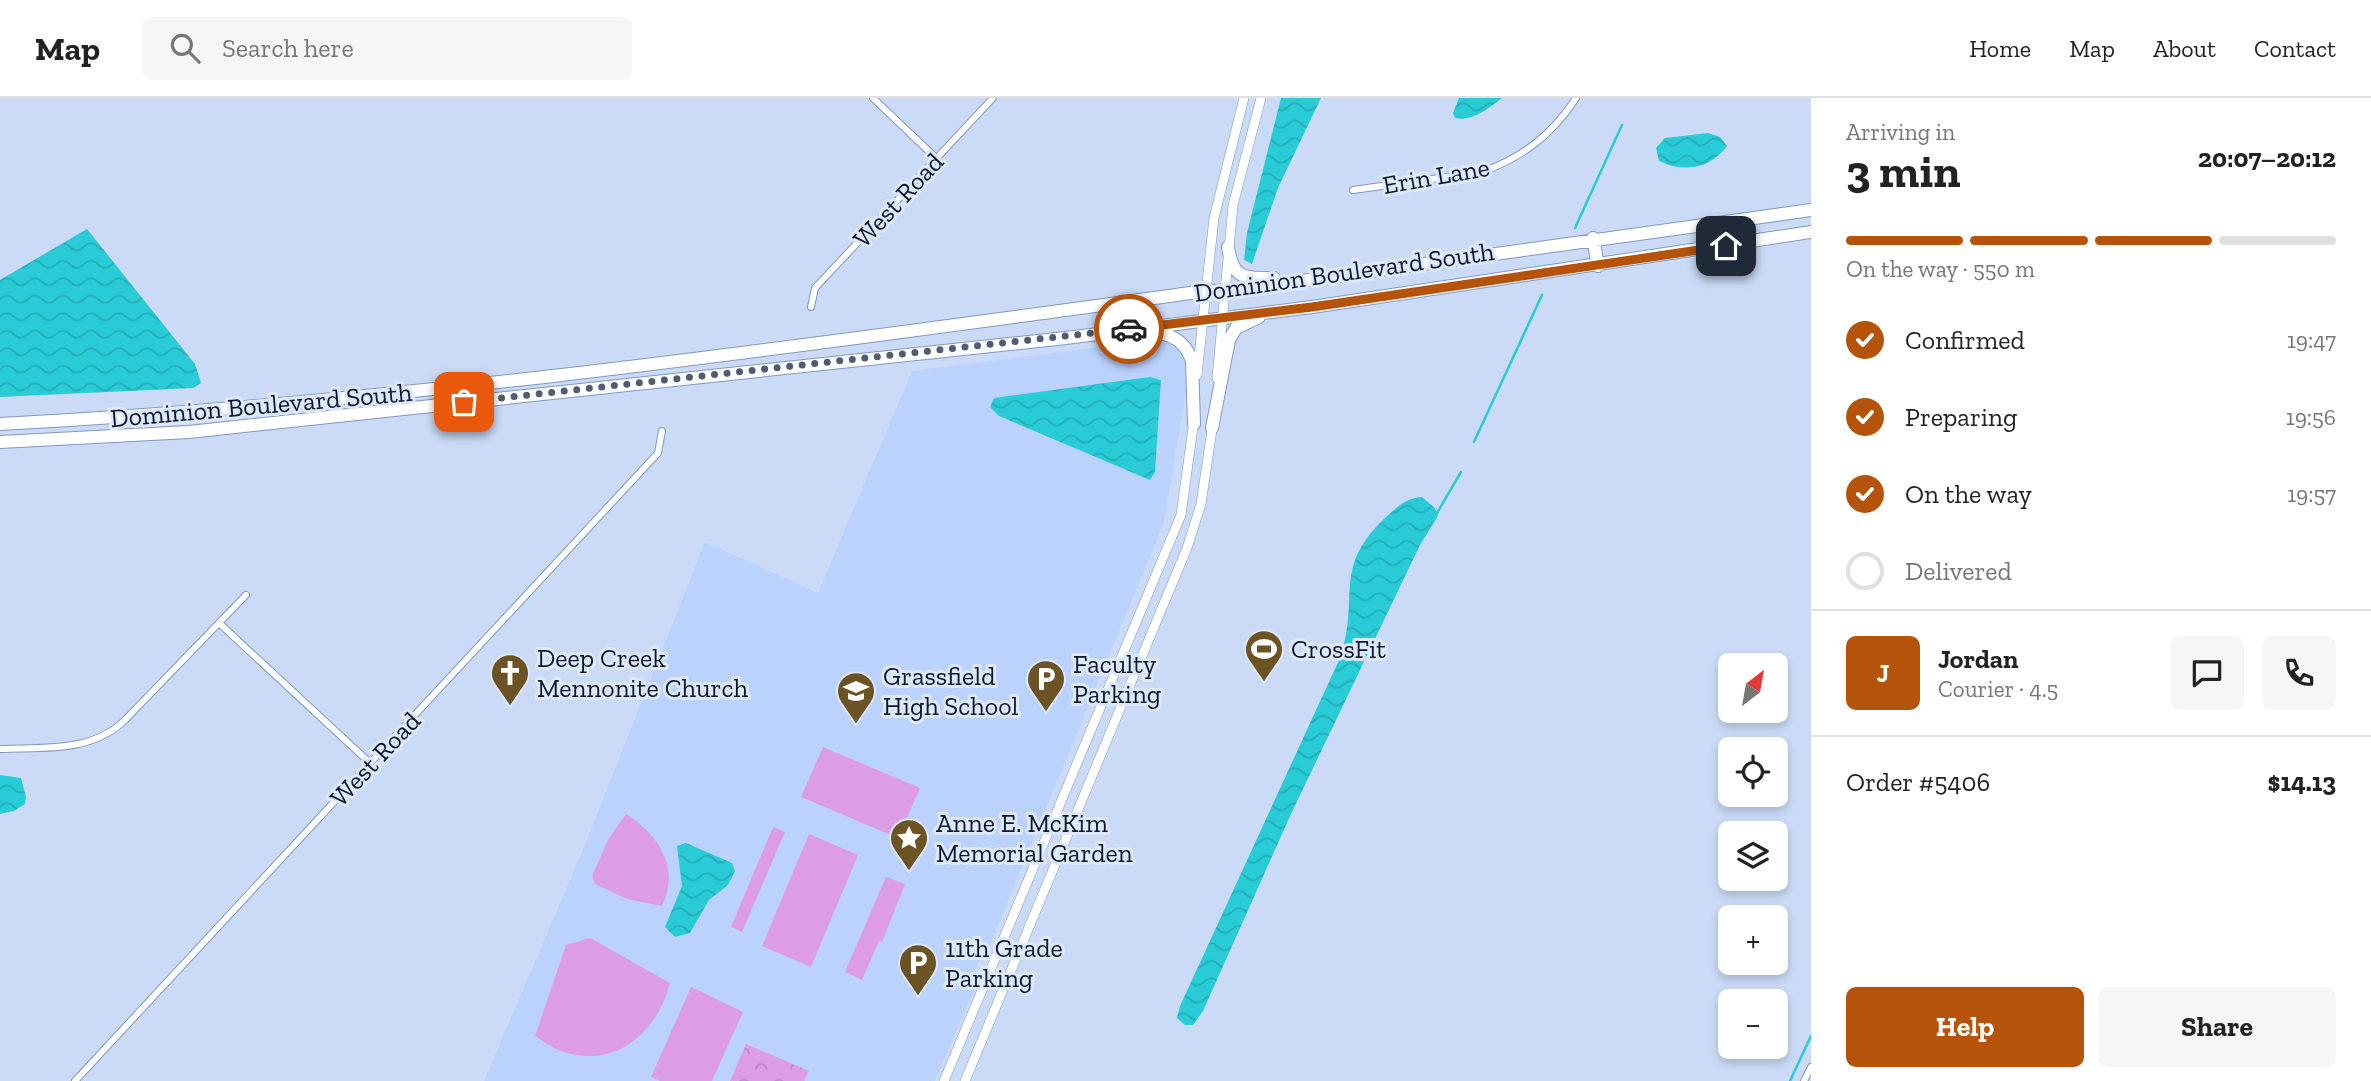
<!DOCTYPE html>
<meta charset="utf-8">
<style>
body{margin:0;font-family:"Zilla Slab",serif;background:#f6f6f6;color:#222;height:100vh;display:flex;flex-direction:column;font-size:26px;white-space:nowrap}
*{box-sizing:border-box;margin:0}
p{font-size:23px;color:#767676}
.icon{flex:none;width:38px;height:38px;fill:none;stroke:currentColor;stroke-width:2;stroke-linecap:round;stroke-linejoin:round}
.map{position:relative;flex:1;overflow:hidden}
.details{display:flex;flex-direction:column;background:#fff;width:560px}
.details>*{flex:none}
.needle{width:46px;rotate:31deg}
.buttons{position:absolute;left:1718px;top:555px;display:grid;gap:14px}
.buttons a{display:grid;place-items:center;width:70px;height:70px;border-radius:10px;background:#fff;box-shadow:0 4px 10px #0003;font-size:35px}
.pin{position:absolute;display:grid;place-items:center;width:60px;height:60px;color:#fff;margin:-30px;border-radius:14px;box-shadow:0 4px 10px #0006}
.courier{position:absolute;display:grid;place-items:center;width:70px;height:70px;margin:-35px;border:5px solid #b45309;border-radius:50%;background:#fff;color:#222;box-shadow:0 2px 9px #0007}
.headline em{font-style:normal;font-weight:700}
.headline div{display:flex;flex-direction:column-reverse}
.headline{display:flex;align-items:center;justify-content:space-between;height:119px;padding:0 35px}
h1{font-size:46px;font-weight:700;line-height:52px}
.bar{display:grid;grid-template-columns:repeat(4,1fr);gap:10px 7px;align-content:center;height:84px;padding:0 35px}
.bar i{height:9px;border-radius:5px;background:#e0e0e0}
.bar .active{background:#b45309}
.bar p{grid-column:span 4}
.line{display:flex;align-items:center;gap:18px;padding:0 35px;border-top:2px solid #e0e0e0}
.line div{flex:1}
.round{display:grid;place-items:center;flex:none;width:74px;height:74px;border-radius:10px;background:#f6f6f6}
ol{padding:0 35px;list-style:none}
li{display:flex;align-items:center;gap:21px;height:77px}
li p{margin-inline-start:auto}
li .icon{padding:7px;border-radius:50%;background:#b45309;color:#fff;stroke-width:4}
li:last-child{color:#767676}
li i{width:38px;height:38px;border:4px solid #e0e0e0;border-radius:50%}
.button{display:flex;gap:14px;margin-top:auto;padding:14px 35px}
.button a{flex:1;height:80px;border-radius:10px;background:#b45309;color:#fff;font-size:28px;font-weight:700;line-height:80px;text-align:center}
.button a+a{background:#f6f6f6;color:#222}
header{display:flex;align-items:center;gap:42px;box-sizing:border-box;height:98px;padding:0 35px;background:#fff;border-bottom:2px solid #e0e0e0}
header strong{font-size:33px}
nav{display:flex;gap:38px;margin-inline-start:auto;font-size:24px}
.search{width:490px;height:63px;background:#f6f6f6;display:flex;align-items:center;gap:18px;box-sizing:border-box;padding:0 24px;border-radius:10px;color:#767676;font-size:26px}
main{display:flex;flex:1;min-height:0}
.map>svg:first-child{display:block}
.built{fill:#bbd2fd}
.grass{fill:#dc9de6}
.park{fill:url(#park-crowns)}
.water{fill:url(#water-waves)}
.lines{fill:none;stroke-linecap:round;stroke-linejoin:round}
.stream{stroke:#28cbd6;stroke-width:2.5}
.street-casing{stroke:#7f98c4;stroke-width:8}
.secondary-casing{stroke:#7f98c4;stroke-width:10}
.highway-casing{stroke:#7f98c4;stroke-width:14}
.street{stroke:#fff;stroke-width:6}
.secondary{stroke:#fff;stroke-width:9}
.highway{stroke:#fff;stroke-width:12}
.done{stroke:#505c70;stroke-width:7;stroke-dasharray:0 12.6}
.route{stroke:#b45309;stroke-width:9}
.labels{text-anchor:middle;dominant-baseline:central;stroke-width:6;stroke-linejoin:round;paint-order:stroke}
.street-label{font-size:26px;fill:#0e1728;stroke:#dde8fb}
.poi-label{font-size:26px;fill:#0e1728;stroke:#dde8fb;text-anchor:start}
</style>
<header>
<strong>Map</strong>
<div class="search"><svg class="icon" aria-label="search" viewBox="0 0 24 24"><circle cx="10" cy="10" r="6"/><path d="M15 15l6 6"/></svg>Search here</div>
<nav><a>Home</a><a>Map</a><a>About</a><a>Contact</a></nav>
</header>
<main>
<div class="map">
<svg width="1811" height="983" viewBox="0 0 1811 983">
<defs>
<pattern id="park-crowns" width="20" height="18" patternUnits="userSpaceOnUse" patternTransform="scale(1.75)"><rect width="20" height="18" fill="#dc9de6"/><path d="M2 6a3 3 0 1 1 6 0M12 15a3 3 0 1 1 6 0" fill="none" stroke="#bc86c5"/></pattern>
<pattern id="water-waves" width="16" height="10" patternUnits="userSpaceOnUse" patternTransform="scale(1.75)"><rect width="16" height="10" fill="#28cbd6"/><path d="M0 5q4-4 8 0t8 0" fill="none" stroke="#23aeb8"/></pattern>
</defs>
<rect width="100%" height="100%" fill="#cbdbf7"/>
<path class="built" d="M1170 240 1186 253 1189 276 1164 424 989 849 982 857 970 881 974 892 935 983H484L580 759 705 444 818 495 912 273Z"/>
<path class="grass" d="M823 649 920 690 898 740 801 699Z
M626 716C658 736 681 770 662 808L627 801 595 786 592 778 609 740Z
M773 729 785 734 742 834 731 829Z
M809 736 858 757 811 869 762 848Z
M886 779 905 786 882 844 879 843 862 882 845 874Z
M590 840 670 885C658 933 617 971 564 954 554 951 544 944 535 938L566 847Z
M691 889 743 914 712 983H660L651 979Z"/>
<path class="park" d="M746 946 809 973 804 983H730Z"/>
<path class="water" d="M1281 0H1321L1278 90 1252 166 1244 162 1247 135Z
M1459 0H1502C1489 10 1472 24 1455 20L1453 15Z
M1708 35 1720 39 1727 48C1710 71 1684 75 1659 63L1656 50 1665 40Z
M87 131 195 266 201 285 193 290 0 299V182Z
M1150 279 1161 282 1155 374 1150 382 999 318 990 309 994 300Z
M1422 399 1435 410 1438 418 1420 447 1291 716 1203 913 1193 927H1185L1177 920 1180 908 1340 560C1361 499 1331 471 1385 420 1397 409 1406 400 1422 399Z
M0 677 21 680 26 699 25 706 14 713 0 716Z
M686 745 732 765 735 773 728 787 709 802 690 835 675 839 665 829 682 788 677 748Z"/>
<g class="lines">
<path class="stream" d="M1575 130 1622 27
M1474 344 1542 197
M1437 415 1461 374
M1790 983 1811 938"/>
<defs>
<path id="street" d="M873 0 937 61
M1353 92 1482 74C1523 59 1552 37 1576 0
M811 209 815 190 993 0
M219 525 370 665
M0 651C44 649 91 655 125 622L246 497
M75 983 658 355 662 333
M1804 983 1811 969"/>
<path id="secondary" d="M1197 277 1214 120 1244 0
M1217 280 1233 107 1261 0
M944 983 1181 417 1194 322
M965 983 1187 450 1201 406 1213 325"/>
<path id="highway" d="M1593 140 1598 168
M1228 149C1233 182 1244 180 1274 180
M1146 235C1168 233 1185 242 1192 263L1194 326
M0 326C402 305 800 248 1198 194L1244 191 1811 112
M1212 330 1229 242 1236 230 1259 219
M0 344 189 334 1066 240 1312 209 1811 134"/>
</defs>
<use href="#street" class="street-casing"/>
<use href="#secondary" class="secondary-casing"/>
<use href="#highway" class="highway-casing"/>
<use href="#street" class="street"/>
<use href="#secondary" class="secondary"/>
<use href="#highway" class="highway"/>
</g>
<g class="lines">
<path class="done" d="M464 304 1129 231"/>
<path class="route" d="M1129 231 1312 209 1726 148"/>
</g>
<defs>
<symbol id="stadium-pin" viewBox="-11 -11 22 30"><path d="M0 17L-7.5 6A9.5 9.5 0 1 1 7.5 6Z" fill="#6b5323" stroke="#dde8fb"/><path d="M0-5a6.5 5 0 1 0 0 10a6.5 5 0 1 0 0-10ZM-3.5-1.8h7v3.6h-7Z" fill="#fff"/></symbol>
<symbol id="church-pin" viewBox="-11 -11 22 30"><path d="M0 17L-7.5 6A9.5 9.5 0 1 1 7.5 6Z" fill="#6b5323" stroke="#dde8fb"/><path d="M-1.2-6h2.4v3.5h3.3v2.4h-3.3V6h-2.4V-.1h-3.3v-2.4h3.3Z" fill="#fff"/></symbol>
<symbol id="parking-pin" viewBox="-11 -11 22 30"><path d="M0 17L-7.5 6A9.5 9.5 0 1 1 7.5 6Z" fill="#6b5323" stroke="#dde8fb"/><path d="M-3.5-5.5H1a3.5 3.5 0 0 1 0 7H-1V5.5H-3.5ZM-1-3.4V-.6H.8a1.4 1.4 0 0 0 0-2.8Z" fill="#fff"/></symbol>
<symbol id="school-pin" viewBox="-11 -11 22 30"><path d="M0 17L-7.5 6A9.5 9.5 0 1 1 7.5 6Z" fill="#6b5323" stroke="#dde8fb"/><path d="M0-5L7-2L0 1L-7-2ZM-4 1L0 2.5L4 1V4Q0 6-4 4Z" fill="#fff"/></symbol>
<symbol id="sight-pin" viewBox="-11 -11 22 30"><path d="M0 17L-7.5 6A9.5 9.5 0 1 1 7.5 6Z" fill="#6b5323" stroke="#dde8fb"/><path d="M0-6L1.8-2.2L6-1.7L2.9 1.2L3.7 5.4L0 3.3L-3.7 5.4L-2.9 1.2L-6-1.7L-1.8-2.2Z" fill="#fff"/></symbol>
</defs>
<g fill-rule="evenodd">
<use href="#stadium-pin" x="1242" y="529" width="44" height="60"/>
<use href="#church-pin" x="488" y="553" width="44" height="60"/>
<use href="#parking-pin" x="1024" y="559" width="44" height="60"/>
<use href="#school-pin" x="834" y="571" width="44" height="60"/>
<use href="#sight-pin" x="887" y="718" width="44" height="60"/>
<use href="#parking-pin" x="896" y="843" width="44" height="60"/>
</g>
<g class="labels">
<g class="street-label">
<text transform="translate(1436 78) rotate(-10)">Erin Lane</text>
<text transform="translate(898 102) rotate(-47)">West Road</text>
<text transform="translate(1344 174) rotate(-8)">Dominion Boulevard South</text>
<text transform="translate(261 307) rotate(-5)">Dominion Boulevard South</text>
<text transform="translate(375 661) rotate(-47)">West Road</text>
</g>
<g class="poi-label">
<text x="1291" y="551">CrossFit</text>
<text x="537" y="560">Deep Creek<tspan x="537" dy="30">Mennonite Church</tspan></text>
<text x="1073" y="566">Faculty<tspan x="1073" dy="30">Parking</tspan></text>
<text x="883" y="578">Grassfield<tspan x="883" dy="30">High School</tspan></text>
<text x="936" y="725">Anne E. McKim<tspan x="936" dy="30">Memorial Garden</tspan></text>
<text x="945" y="850">11th Grade<tspan x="945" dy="30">Parking</tspan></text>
</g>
</g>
</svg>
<div class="buttons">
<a><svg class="needle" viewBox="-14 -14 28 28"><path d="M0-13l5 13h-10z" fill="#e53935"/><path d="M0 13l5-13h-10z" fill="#767676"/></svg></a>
<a><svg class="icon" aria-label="locate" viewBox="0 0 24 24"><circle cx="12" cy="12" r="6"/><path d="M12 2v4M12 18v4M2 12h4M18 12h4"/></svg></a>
<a><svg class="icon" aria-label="layers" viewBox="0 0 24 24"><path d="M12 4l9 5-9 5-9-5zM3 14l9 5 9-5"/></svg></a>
<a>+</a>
<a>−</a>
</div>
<div class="pin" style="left:464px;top:304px;background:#ea580c"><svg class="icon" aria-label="bag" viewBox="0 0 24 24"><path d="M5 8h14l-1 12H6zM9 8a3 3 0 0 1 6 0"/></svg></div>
<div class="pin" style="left:1726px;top:148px;background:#1f2937"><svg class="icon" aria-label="home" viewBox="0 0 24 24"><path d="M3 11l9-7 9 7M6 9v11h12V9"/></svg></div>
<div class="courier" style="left:1129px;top:231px"><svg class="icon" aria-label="car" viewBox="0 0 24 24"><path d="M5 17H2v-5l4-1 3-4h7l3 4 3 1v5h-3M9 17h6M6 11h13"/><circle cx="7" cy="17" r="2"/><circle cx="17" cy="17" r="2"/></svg></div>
</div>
<section class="details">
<div class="headline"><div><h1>3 min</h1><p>Arriving in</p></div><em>20:07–20:12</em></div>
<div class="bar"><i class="active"></i><i class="active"></i><i class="active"></i><i></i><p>On the way · 550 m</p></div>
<ol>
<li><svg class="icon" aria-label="check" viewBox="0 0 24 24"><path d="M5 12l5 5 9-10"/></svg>Confirmed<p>19:47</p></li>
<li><svg class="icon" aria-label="check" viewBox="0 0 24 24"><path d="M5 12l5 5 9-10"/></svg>Preparing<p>19:56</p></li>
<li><svg class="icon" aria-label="check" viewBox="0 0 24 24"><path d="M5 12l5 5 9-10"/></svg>On the way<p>19:57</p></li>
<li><i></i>Delivered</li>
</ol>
<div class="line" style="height:126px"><b class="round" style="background:#b45309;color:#fff">J</b><div><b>Jordan</b><p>Courier · 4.5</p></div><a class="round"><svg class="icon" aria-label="chat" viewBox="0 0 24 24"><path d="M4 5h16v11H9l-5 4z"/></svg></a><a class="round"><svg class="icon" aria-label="phone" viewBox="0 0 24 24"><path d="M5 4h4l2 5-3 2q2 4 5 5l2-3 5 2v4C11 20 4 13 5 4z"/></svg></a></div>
<div class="line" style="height:91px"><div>Order #5406</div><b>$14.13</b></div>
<div class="button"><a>Help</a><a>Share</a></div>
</section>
</main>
